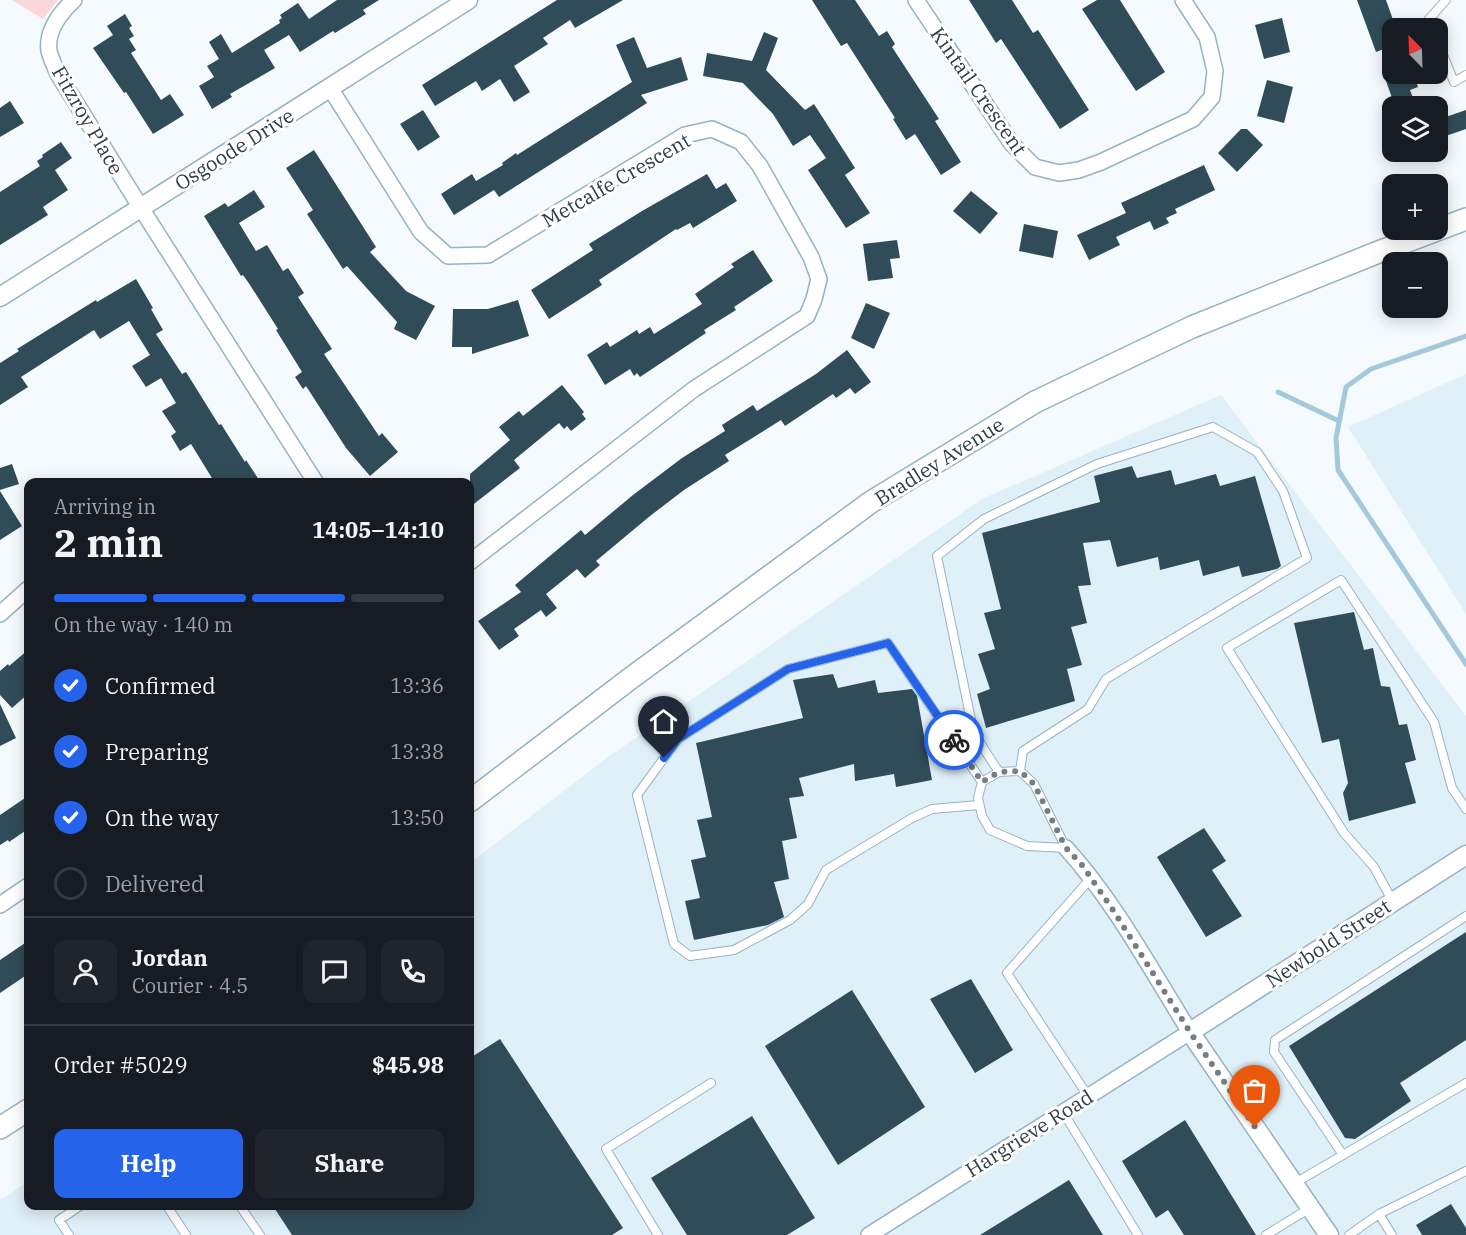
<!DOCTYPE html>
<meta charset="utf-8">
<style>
body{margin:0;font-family:"IBM Plex Serif",serif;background:#20242c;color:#f1f3f6;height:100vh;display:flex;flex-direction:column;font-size:22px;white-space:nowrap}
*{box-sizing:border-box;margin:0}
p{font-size:20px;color:#9ea1a6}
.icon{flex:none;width:33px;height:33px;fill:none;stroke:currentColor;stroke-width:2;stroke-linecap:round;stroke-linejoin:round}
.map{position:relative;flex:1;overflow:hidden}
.side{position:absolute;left:24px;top:478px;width:450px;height:732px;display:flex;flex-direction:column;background:#171b24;border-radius:12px;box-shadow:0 3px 15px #0003}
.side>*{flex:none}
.needle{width:39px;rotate:337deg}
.buttons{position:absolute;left:1382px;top:18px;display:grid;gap:12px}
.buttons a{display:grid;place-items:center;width:66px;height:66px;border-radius:12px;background:#171b24;box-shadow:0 3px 15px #0003;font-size:30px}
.pin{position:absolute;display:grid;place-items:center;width:51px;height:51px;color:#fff;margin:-62px -26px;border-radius:50% 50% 50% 0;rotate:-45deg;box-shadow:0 0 6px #0007}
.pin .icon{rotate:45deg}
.courier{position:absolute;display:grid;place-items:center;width:60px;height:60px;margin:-30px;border:4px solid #2563eb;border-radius:50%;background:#fff;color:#222;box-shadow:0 2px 8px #0007}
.summary em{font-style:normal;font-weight:700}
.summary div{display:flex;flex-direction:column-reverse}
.summary{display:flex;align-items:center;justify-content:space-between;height:102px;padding:0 30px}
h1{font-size:39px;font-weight:700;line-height:45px}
.bar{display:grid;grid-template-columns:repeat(4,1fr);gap:9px 6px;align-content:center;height:72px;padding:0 30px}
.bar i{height:8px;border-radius:4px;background:#363941}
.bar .selected{background:#2563eb}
.bar p{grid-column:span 4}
.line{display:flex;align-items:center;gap:15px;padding:0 30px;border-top:2px solid #363941}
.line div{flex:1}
.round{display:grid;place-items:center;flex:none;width:63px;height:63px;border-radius:12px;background:#20242c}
ol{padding:0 30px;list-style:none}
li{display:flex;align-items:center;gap:18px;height:66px}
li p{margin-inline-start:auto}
li .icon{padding:6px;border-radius:50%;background:#2563eb;color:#fff;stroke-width:4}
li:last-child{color:#9ea1a6}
li i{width:33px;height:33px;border:3px solid #363941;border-radius:50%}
.primary-button{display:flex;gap:12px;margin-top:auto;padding:12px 30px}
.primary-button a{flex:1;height:69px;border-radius:12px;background:#2563eb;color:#fff;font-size:24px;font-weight:700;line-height:69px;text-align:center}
.primary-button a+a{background:#20242c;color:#f1f3f6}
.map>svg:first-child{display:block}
.built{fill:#e0f0f8}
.green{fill:#f9d7d8}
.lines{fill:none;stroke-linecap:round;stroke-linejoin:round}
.stream{stroke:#a4c9dc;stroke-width:5}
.building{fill:#314c59}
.service-casing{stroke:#95b3c3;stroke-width:10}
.minor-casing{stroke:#95b3c3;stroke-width:18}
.tertiary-casing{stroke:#95b3c3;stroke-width:21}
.secondary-casing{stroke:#95b3c3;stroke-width:24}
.service{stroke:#fff;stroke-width:8}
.minor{stroke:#fff;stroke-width:15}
.tertiary{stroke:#fff;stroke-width:18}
.secondary{stroke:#fff;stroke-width:21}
.done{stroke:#747e84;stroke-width:6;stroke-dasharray:0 10.8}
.route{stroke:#2563eb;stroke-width:8}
.labels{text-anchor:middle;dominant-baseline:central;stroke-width:6;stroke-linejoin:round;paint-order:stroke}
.street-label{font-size:20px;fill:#2f3c42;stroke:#fff}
</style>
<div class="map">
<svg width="1466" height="1235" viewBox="0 0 1466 1235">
<rect width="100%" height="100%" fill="#f4fafe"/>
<path class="built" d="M1466 374V614L1348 427Z
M1221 395 1466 716V1235H0V1200L28 1182V1206H470V863L608 757 982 499Z"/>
<path class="green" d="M12 0H58L43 19Z"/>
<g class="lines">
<path class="stream" d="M1466 336 1371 369 1346 387 1336 438 1338 470 1466 664
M1278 392 1339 421"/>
</g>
<path class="building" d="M337 0H379L363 10 366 14 335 33 333 31 300 52 289 35 264 50 275 68 230 94 232 97 212 109 199 86 214 77 207 66 219 59 209 42 221 34 232 53 280 23 279 20 282 18 280 15 298 3 309 19Z
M557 0H623L575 28 570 20 543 38 548 44 514 66 530 92 514 102 500 79 482 91 476 81 435 106 422 85Z
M812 0H855L879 36 887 31 895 44 892 47 939 119 935 121 961 162 941 175 915 134 906 140 893 119 895 118 847 43 841 46Z
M969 0H1012L1033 33 1038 30 1089 110 1060 129 1001 39 996 43Z
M1097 0H1120L1165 72 1136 91 1082 9Z
M1357 0H1386L1396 28H1392V46L1376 52Z
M125 14 132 26 129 28 134 36 129 39 136 50 131 53 161 100 170 94 184 115 153 134 126 92 124 93 93 48 113 35 107 26Z
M1282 18 1290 52 1264 59 1255 25Z
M764 32 778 38 766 70 805 110 814 104 855 168 845 175 870 213 846 228 808 170 826 158 810 135 793 146 773 114 743 83 703 76 707 53 752 61Z
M634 37 647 68 681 57 688 80 641 95 647 103 616 123 499 197 494 190 454 215 441 194 472 174 476 181 503 165 502 163 516 153 517 155 632 82 616 45Z
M1396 74H1413L1418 87 1410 90 1416 106H1395L1386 81 1397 78Z
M1267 80 1293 87 1284 123 1257 116Z
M10 101 24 123 0 137V108Z
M423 110 440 137 418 151 400 124Z
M1466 110V129L1437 139V120Z
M1241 129H1247L1263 145 1237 172 1218 153Z
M61 142 72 158 55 170 68 190 43 207 48 215 0 245V192L40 166 37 161 43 157 42 155Z
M314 150 376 247 370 252 406 291 435 306 416 340 394 329 397 322 347 266 343 269 307 214 313 210 286 168Z
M1204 165 1215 190 1175 209 1177 213 1166 218 1169 223 1154 230 1150 221 1116 237 1120 245 1089 260 1077 235 1126 213 1121 203Z
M707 174 716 189 726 183 737 201 693 228 690 223 677 230 676 229 599 280 602 285 549 319 531 290 593 250 589 244 642 211Z
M254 190 265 207 239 223 256 251 267 245 283 271 288 268 304 293 298 297 332 349 324 354 379 436 382 433 398 452 370 476 346 448 306 386 303 389 295 377 302 372 276 330 278 329 250 285 243 275 241 276 204 216 225 203 228 207Z
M971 191 998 213 980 234 953 211Z
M1024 224 1058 231 1053 258 1019 251Z
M897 240 900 258 890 259 893 278 868 281 863 244Z
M753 250 773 281 734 307 736 310 704 330 706 333 640 377 637 373 634 376 630 369 605 385 587 355 607 342 610 347 637 330 639 334 650 327 654 334 702 304 695 294 734 267 731 264Z
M136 279 153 308 151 309 163 330 156 334 182 374 186 372 219 425 221 424 245 462 246 460 261 483H215L191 444 180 451 171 436 176 432 162 411 176 403 161 378 146 387 132 366 150 355 129 321 100 339 94 330 21 377 28 387 0 405V363L19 351 17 349 96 300 97 302Z
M518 300 529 336 472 354V347H452L453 309H488Z
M866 303 890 313 874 349 851 338Z
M847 350 871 382 855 394 850 388 836 398 833 394 785 426 781 420 725 455 729 461 684 490 650 516 596 561 600 565 585 578 577 569 546 594 557 608 546 617 541 610 514 629 519 636 499 650 478 621 521 592 515 585 581 530 585 535 633 495 682 458 725 431 722 425 753 405 757 411 816 374Z
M562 385 584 412 582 414 586 419 571 431 567 426 564 429 559 423 514 460 520 468 470 507V474L510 440 499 427 519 411 523 416Z
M12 464 19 484 0 490V468Z
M1132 466 1137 478 1171 470 1175 485 1216 474 1220 486 1255 476 1281 566 1277 569 1242 577 1239 566 1203 576 1199 560 1160 570 1158 557 1117 567 1110 540 1083 543 1091 585 1078 586 1087 623 1071 627 1082 665 1067 669 1075 701 986 728 977 694 990 689 978 654 995 649 984 613 1001 609 982 533 1100 502 1094 476Z
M0 491 22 526 0 540Z
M1354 612 1364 650 1373 648 1381 686 1390 687 1399 725 1407 724 1416 760 1405 763 1416 803 1349 821 1343 793 1348 783 1339 739 1322 743 1294 623Z
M28 650V694L12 708 0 695V671L8 664 9 666Z
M833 674 838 688 875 680 878 693 912 689 917 696 932 780 896 787 894 774 855 781 854 764 799 778 804 796 789 798 797 838 782 841 789 879 774 882 784 917 768 925 694 940 685 901 700 898 691 860 706 857 697 820 712 817 696 743 803 718 793 680Z
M0 704 16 738 0 746Z
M28 796V829L9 842 8 840 0 845V815Z
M1204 828 1226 861 1212 870 1242 916 1206 937 1157 857Z
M1466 932V1040L1400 1083 1411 1101 1355 1139 1345 1138 1289 1046Z
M28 941V974L0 993V960Z
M971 979 1013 1050 975 1073 930 999Z
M852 990 925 1107 838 1165 765 1046Z
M500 1039 623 1228 612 1235H292L273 1206H470V1058Z
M752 1116 815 1218 787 1235H687L651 1178Z
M1185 1120 1256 1235H1184L1168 1210 1156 1218 1122 1161Z
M1069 1180 1103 1235H980Z
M1451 1204 1466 1228V1235H1422L1416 1225Z"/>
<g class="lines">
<defs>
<path id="service" d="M1433 28 1429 19 1446 0
M1437 40 1454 82 1466 75
M1020 771 1034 784 1066 848 1027 846 990 830 982 816 978 798 982 782 999 772Z
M999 772 980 743 971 720 937 556 984 519 1097 464 1213 427 1257 452 1283 491 1307 558 1106 679 1088 709 1023 751 1020 771
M979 805 932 809 912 818 826 870 808 904 790 920 734 950 690 956 674 944 637 795 678 739 788 669 888 643 982 782
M1393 902 1374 867 1344 833 1227 648 1341 580 1434 722 1452 788 1466 809
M1088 1096 1007 973 1091 878
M1063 1112 1138 1235
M1343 1155 1274 1052 1275 1040 1466 916
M1295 1183 1466 1083
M167 1206 186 1235
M240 1206 260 1235
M1379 1214 1466 1171
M69 1235 59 1220 80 1206
M658 1235 606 1149 711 1083
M1266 1235 1310 1208
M1349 1235 1379 1214 1392 1235"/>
<path id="minor" d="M74 0C60 13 46 30 49 51 51 59 55 67 58 74L141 208 316 483
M916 0 1012 144 1035 167 1059 173 1079 170 1101 162 1193 119 1212 97 1215 71 1207 37 1183 0
M330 88 421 232 448 256 488 255 685 135 712 129 741 142 760 166 811 257 819 279 814 299 807 316 694 389 470 562
M0 614 28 589
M0 905 28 886
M869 1235 1190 1032C1151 970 1115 902 1066 848"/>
<path id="tertiary" d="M0 297 468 0
M1329 1235 1190 1032 1466 855"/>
<path id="secondary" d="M470 801 631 678 871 502 1035 402 1192 327 1376 253 1466 219
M0 1128 28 1110"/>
</defs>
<use href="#service" class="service-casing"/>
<use href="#minor" class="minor-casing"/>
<use href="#tertiary" class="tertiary-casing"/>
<use href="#secondary" class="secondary-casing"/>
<use href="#service" class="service"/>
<use href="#minor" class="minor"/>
<use href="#tertiary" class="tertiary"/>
<use href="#secondary" class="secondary"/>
</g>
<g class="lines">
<path class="done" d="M954 740 982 782 999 772 1020 771 1034 784 1066 848 1082 865 1113 910 1190 1032 1255 1127"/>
<path class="route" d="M664 758 678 739 788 669 888 643 954 740"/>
</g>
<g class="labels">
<g class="street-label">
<text transform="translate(979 91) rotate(55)">Kintail Crescent</text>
<text transform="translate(88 120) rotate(60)">Fitzroy Place</text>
<text transform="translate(234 149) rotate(-32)">Osgoode Drive</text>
<text transform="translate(616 180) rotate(-30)">Metcalfe Crescent</text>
<text transform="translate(939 461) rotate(-32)">Bradley Avenue</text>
<text transform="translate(1328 943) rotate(-33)">Newbold Street</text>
<text transform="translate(1029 1133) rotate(-32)">Hargrieve Road</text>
</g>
</g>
</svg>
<div class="buttons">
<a><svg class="needle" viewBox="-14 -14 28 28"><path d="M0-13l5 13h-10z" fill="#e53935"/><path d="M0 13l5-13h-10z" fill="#9ea1a6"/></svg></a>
<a><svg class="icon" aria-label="layers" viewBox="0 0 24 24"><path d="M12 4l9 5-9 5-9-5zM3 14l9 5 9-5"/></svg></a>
<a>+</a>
<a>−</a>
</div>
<div class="pin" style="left:1255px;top:1127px;background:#ea580c"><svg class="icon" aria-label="bag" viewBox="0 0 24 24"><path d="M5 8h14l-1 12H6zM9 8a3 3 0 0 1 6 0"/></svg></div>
<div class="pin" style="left:664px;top:758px;background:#1f2937"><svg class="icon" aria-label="home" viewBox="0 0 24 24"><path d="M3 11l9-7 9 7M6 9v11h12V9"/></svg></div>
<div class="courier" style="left:954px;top:740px"><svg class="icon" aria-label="bike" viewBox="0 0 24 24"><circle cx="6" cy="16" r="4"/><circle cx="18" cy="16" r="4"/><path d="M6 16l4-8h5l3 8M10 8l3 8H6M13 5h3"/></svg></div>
<section class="side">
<div class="summary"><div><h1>2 min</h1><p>Arriving in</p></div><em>14:05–14:10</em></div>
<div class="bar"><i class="selected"></i><i class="selected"></i><i class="selected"></i><i></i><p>On the way · 140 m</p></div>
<ol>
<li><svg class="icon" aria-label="check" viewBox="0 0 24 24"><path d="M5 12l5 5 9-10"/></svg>Confirmed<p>13:36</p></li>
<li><svg class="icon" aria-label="check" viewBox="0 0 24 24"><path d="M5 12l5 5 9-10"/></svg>Preparing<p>13:38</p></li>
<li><svg class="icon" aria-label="check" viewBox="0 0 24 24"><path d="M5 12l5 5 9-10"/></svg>On the way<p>13:50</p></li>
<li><i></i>Delivered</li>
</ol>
<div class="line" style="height:108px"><a class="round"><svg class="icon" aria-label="person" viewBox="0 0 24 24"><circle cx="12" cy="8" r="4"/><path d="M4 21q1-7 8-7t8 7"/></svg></a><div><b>Jordan</b><p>Courier · 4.5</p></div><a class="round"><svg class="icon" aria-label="chat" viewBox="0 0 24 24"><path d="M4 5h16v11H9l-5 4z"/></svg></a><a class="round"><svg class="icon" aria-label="phone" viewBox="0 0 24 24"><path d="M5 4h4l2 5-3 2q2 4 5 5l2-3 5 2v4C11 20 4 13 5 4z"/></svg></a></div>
<div class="line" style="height:78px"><div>Order #5029</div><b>$45.98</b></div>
<div class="primary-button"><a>Help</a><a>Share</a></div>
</section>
</div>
